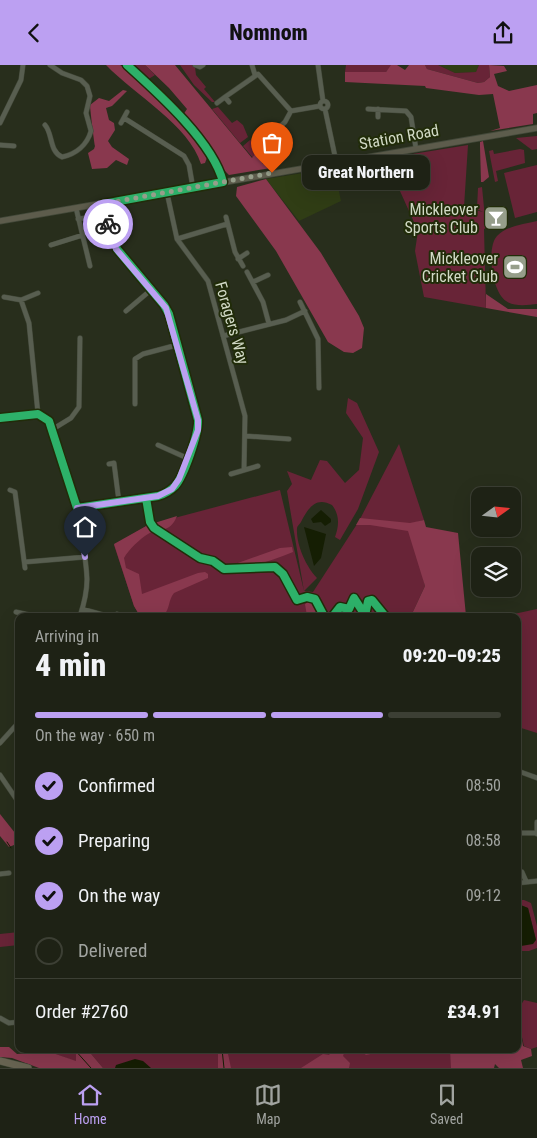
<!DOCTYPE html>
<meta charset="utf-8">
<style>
body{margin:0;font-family:"Roboto Condensed",sans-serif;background:#262a1e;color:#f1f3f6;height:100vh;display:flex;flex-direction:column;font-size:19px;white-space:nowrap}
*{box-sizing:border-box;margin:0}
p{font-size:16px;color:#a1a4a0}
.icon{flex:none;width:28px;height:28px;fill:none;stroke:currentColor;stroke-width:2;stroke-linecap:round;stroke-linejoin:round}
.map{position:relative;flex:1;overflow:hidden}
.details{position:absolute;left:15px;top:548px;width:506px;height:440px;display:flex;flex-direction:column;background:#1e2215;border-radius:10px;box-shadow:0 5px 20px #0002,0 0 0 1px #3c3f34}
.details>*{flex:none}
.needle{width:32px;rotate:75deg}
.fabs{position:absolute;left:471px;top:422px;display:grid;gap:10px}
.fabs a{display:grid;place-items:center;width:50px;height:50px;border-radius:10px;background:#1e2215;box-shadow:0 5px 20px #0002,0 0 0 1px #3c3f34;font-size:25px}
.pin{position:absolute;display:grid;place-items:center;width:42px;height:42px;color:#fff;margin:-51px -21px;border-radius:50% 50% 50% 0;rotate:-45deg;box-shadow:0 0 5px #0007}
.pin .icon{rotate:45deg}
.courier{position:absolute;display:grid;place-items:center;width:50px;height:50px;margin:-25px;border:4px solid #bca0f2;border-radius:50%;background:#fff;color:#222;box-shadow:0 1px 6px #0007}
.bubble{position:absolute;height:35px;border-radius:10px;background:#1e2215;box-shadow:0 5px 20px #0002,0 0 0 1px #3c3f34;font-size:16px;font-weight:800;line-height:35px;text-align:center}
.overview em{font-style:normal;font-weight:800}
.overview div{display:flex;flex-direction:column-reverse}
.overview{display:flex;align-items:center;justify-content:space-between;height:85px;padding:0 20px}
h1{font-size:32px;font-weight:800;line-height:38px}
.bar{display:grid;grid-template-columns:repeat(4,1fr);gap:8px 5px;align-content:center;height:60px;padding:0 20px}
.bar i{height:6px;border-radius:4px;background:#3c3f34}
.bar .selected{background:#bca0f2}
.bar p{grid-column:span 4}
.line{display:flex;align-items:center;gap:12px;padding:0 20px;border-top:1px solid #3c3f34}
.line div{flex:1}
ol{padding:0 20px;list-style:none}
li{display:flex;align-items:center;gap:15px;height:55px}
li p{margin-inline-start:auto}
li .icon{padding:5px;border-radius:50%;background:#bca0f2;color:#111;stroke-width:4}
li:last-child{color:#a1a4a0}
li i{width:28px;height:28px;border:2px solid #3c3f34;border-radius:50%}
header{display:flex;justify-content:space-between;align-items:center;height:65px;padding:0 20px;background:#bca0f2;color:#111;font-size:22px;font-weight:800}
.menu{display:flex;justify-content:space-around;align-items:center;height:70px;border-top:1px solid #3c3f34;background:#1e2215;font-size:14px;color:#a1a4a0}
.menu a{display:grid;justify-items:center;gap:2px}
.menu .selected{color:#bca0f2}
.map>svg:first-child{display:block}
.built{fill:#303d15}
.green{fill:#682437}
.forest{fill:#89384e}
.water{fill:#151e03}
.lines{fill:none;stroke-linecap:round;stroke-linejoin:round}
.stream{stroke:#151e03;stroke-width:1}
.minor-casing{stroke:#43493a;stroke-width:5.5}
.major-casing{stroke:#43493a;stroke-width:7}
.highway-casing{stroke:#43493a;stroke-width:8}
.minor{stroke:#585e50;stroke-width:4.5}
.major{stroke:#5d5c4c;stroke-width:5.5}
.highway{stroke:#676351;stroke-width:7}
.cycleway-casing{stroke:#212c09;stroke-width:11}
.cycleway{stroke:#2db169;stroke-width:8}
.done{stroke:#969e8a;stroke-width:5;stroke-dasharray:0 9}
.route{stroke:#bca0f2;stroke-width:6}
.labels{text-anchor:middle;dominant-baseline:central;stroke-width:4;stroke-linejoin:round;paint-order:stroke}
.street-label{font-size:16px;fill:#d2dac6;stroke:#212c09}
.poi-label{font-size:16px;fill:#d2dac6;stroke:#212c09;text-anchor:end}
</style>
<header><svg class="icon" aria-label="back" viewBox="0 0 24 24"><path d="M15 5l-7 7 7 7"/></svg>Nomnom<svg class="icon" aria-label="share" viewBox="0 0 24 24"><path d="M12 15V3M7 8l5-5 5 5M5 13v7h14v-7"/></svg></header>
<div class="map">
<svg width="537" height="1003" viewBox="0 0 537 1003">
<rect width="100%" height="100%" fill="#282e1c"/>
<path class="built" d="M438 0H479L476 7 455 8Z
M334 103 341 136 299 156 266 114Z"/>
<path class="green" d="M131 0H145L155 10 147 15Z
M180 0H192L195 2 196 10 206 22 204 24 215 37H212L194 20Z
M346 0H392L386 7H345Z
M425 0H438L455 8 476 7 479 0H489L490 12 484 17 478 18 427 4Z
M218 42 232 58 237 55 243 60 248 72 240 78 212 44Z
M537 71V84L532 85 516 73Z
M250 75 263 82 253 93 243 81Z
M468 80 464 142 483 147 477 144 478 123 482 122 486 163 484 164 486 243 424 232 415 186 418 166 395 115 394 92Z
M520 84 524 85 525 98 496 106 498 116 495 117 489 86 493 85 494 89Z
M537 100V147L515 153 504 108Z
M537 156V239C528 240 514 242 506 236 492 227 486 183 497 171 506 161 525 159 537 156Z
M348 333 357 338 379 387 358 444 340 475 335 472C339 461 340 450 332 440 316 431 308 443 301 457 300 459 297 461 297 463 296 480 306 501 317 513L304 526 313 527 359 456 399 379 424 455 410 459 425 521 411 551H140L134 541 114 480 148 460 280 425 304 526 287 426 292 419 287 406 311 415 320 395 327 396 345 418 359 405 363 373 346 348Z
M537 544V668L518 662V551H504Z
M518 835H524L531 838 537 861V883L529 886H518V875V878L536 875 528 843 518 839Z
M19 867V880L0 882V869Z
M524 935 537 938V982L531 984 524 981C521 966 514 948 524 935Z
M33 984H76L77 997 50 987H34Z
M87 984H455L458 1003H103Z"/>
<path class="forest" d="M106 0H120L132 7 200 77 208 90 205 98 201 99C189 60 135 30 106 0Z
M145 0H175L252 93 256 88 263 99 270 100 271 103 229 110 218 99 215 88 212 89 183 50 187 44 169 23Z
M391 0H397L405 5 409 0H425L427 4 478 18 484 17 490 12 489 0 504 1 507 6 494 9 498 21 509 26 537 20V48L533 49V59L490 66 500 63 493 29 479 30 426 23 425 21 345 17V7H386Z
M123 25 127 26 112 41 106 43 109 55 114 58 115 65 108 76 112 82 129 94 127 100 116 95 107 103 92 104 88 88 94 84 95 81C94 77 90 43 90 40L99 33 109 36Z
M483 76 489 112 483 117H481L480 82V77Z
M266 114 321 188 359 251 364 263 362 283 353 288 344 287 328 277 276 186 236 131 237 122Z
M486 229 508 244H537V252L486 243Z
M177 451C169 470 160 461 148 469 140 474 129 484 124 493L126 503 139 509 142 529 198 508 205 507 208 509V513L174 528C168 535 170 545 163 551H140L134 541 114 479 148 460Z
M360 453 410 458 424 455 426 462 458 468 466 551H411L425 521 408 466 370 460H356Z
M292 482 293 487C275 494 255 502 236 502L235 499 280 483Z
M308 537 316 540 321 551H307L305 539Z
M0 749 19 773V778L9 782 0 771Z
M518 952 523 981 531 984 532 991 521 995 523 1003H499L495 999 494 1003H451L450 984H518Z
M0 982H9L17 989 50 987 76 996V984H87L103 1003H39L12 993 0 992Z
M218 984H227L231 1003H218Z
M334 984H394L366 990 358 984 344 988 343 991 350 998 349 1003H301L323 989 329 990Z"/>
<path class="water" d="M321 445 331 454V457L325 461 321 457 313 458 311 454Z
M304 462 326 469 321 493 314 501Z
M518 839 528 843 536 875 533 879 521 881 518 878Z
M135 994 143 996 151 1003H115L116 1000Z"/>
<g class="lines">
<path class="stream" d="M7 777 11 783
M74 984 91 1003
M222 984 224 1003"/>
<defs>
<path id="minor" d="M195 0 200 2 203 0
M252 0 255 10
M318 0 323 36
M320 40a4 4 0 1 1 8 0a4 4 0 1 1-8 0Z
M229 37 225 32 258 9 291 46 320 41
M217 38 225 32
M325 44 336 96
M368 44 406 46 411 52 416 84
M378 52V44
M124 53 184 91 189 100 193 123
M0 58 21 15 23 0
M121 58 127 47
M45 60C53 69 49 86 62 92 76 89 87 80 91 66L86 48 90 31 87 21 81 15 62 8 50 0
M263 78 285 57 291 46
M0 80 14 81
M167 128 177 174 208 216 245 351 244 404
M76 143 90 201
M226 152 235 187 243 201
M78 154 106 150
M177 174 227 159
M51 180 83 170
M238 194 247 188
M247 207 263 237 269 259
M253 217 268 210
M4 232 21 235 38 228
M21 235 29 258 38 349
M300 237 318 274 319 323
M126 246 152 224
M223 271 286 255 305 246
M135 339V294L143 289 177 280
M0 353 38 349C65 358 86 485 87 514 87 527 84 539 80 551
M53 364 71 353 79 342 80 273
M246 371 289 374
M158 380 187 393
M109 399 114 398 119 437
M231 409 258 401
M10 425 15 427 25 503
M77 443 158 431 172 424 179 414 198 365V355L166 243 117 184 103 139
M25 497 85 492
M82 544 107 551
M16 547 34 551
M116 551 117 549
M0 678 19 657
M518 706 537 713
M0 710 19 738
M537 757V769
M518 768H537
M518 806 522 807 526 816
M0 809 9 808
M518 818 537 816
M0 953 9 958 19 957"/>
<path id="major" d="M0 156 537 63"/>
<path id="highway" d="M0 996 28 1003"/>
</defs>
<use href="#minor" class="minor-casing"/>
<use href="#major" class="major-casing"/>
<use href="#highway" class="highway-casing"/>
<use href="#minor" class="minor"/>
<use href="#major" class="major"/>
<use href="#highway" class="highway"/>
<defs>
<path id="cycleway" d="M0 353 38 349 49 356 77 443 158 431C165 429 170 426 175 421 184 411 199 368 198 355L169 249 164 240 117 184 103 139 223 117C213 77 158 28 127 0
M146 433 150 457 154 463 200 493 213 496 224 504 275 502 283 509 297 535 307 532 315 534 324 551
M333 551 340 542 349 544 354 533 363 547 366 546 368 536 372 535 385 551"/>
</defs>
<use href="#cycleway" class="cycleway-casing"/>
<use href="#cycleway" class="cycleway"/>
</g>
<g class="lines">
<path class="done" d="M108 159 103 139 272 108"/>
<path class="route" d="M85 492 77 443 158 431 172 424 179 414 198 365V355L166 243 116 184 108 159"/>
</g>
<defs>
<symbol id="bar-square" viewBox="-11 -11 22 22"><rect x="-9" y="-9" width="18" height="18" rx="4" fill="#969e8a" stroke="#212c09"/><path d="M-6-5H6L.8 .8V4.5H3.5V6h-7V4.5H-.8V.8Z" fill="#fff"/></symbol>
<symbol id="stadium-square" viewBox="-11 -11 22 22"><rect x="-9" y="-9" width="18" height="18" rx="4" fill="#969e8a" stroke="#212c09"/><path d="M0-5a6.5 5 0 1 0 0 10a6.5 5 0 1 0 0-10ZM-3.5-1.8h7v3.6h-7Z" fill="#fff"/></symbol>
</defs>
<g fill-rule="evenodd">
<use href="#bar-square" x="482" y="139" width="28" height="28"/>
<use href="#stadium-square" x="501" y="188" width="28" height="28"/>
</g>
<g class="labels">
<g class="street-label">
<text transform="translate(399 72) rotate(-10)">Station Road</text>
<text transform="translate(232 258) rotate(74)">Foragers Way</text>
</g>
<g class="poi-label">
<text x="478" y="144">Mickleover<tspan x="478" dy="18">Sports Club</tspan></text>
<text x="498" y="193">Mickleover<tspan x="498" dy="18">Cricket Club</tspan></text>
</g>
</g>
</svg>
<div class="fabs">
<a><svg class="needle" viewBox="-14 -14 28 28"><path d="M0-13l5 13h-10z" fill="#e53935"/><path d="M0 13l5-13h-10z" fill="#a1a4a0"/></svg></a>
<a><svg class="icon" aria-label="layers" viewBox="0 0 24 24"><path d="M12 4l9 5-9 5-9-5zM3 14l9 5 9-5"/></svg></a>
</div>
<div class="pin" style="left:272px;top:108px;background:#ea580c"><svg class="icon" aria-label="bag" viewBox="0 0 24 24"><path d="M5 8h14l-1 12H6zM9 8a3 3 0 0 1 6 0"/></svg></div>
<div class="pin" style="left:85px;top:492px;background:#1f2937"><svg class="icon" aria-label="home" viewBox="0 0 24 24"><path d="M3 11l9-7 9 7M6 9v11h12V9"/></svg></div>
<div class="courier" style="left:108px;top:159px"><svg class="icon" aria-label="bike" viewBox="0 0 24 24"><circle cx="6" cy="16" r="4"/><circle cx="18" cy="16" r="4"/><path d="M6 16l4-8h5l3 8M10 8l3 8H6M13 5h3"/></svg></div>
<div class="bubble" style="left:302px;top:90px;width:128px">Great Northern</div>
<section class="details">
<div class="overview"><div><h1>4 min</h1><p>Arriving in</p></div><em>09:20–09:25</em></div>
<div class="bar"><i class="selected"></i><i class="selected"></i><i class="selected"></i><i></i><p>On the way · 650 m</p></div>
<ol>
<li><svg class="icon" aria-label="check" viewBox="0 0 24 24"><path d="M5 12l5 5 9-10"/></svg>Confirmed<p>08:50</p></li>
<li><svg class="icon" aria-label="check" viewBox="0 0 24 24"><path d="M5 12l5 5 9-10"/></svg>Preparing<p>08:58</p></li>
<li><svg class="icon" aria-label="check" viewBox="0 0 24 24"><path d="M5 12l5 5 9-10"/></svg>On the way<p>09:12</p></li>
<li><i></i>Delivered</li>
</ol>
<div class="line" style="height:65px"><div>Order #2760</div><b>£34.91</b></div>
</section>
</div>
<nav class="menu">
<a class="selected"><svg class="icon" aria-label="home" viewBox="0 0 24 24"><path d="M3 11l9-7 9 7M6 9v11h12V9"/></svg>Home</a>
<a><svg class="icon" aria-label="map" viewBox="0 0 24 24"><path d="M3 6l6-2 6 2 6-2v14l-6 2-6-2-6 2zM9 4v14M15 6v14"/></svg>Map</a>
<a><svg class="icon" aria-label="saved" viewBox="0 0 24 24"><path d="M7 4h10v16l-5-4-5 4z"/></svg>Saved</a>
</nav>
